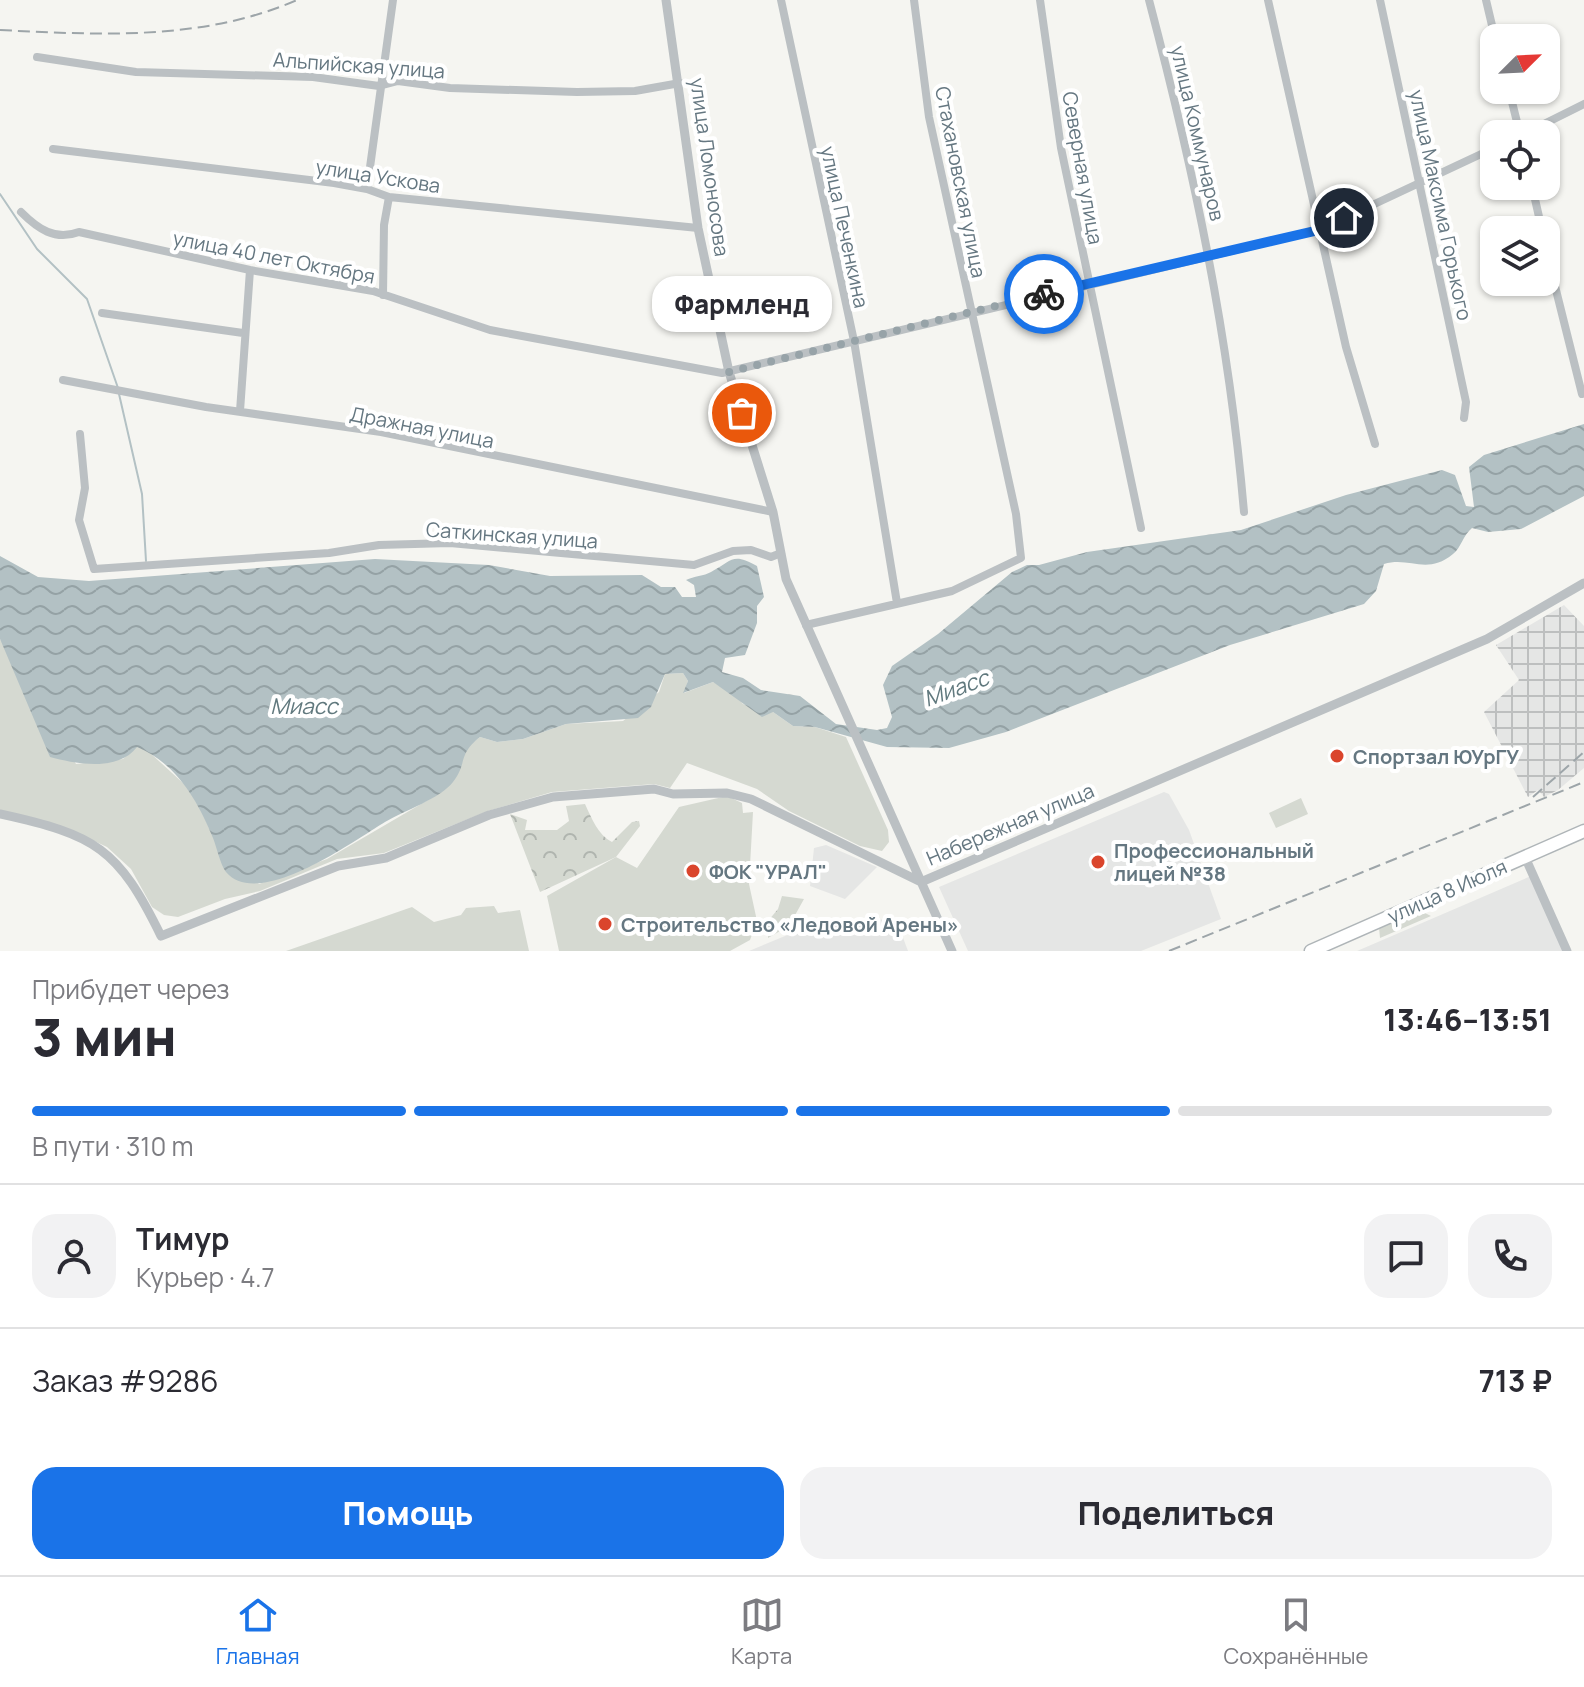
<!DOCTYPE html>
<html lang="ru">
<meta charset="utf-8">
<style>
body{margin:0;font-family:Manrope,sans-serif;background:#f2f2f3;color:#2b2b33;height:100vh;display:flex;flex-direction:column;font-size:30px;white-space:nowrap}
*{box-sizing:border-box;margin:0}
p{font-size:26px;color:#7c7c81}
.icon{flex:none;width:44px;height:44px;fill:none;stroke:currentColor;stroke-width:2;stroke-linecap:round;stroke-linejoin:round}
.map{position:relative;height:951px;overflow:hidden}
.drawer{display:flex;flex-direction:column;background:#fff;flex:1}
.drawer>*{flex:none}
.needle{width:52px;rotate:66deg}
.controls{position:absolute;left:1480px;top:24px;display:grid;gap:16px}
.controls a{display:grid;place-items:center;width:80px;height:80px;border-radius:16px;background:#fff;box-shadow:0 2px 6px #0004;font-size:40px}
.pin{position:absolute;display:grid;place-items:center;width:68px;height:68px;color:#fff;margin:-34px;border:4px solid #fff;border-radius:50%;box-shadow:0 2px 8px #0007}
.courier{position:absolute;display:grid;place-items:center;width:80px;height:80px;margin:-40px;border:6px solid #1a73e8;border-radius:50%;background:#fff;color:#222;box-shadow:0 2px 10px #0007}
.bubble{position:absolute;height:56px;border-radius:24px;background:#fff;box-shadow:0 2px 6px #0004;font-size:26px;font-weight:800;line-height:56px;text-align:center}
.overview em{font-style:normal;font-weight:800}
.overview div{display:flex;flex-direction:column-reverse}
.overview{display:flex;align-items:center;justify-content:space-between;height:136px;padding:0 32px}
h1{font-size:52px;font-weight:800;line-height:60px}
.bar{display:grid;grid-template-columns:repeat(4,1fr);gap:12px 8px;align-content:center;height:96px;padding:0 32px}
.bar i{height:10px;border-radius:6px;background:#e1e1e2}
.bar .selected{background:#1a73e8}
.bar p{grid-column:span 4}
.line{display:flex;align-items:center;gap:20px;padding:0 32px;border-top:2px solid #e1e1e2}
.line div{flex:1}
.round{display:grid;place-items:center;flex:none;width:84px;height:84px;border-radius:24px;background:#f2f2f3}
.primary-button{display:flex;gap:16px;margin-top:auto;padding:16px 32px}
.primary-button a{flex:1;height:92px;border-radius:24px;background:#1a73e8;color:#fff;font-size:32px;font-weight:800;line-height:92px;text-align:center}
.primary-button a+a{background:#f2f2f3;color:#2b2b33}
.tab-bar{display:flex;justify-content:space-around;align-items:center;height:112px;border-top:2px solid #e1e1e2;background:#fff;font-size:22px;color:#7c7c81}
.tab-bar a{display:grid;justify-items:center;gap:4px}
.tab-bar .selected{color:#1a73e8}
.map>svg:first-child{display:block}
.built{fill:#e5e6e5}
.industrial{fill:url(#industrial-grid)}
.green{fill:#d5d9d1}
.forest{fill:url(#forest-crowns)}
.water{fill:url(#water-waves)}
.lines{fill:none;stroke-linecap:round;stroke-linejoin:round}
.stream{stroke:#b3c1c4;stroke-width:2}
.primary-casing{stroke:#afb5b8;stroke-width:15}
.minor{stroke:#bbc0c3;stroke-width:8}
.tertiary{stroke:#bbc0c3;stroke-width:9}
.primary{stroke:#fff;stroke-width:12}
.rail{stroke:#9da5a9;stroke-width:2;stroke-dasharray:12 6;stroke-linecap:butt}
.done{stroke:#97a3a8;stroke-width:8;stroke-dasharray:0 14.4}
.route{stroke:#1a73e8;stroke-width:10}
.poi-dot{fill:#da452c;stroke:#fff;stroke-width:3}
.labels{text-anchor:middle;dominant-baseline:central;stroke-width:8;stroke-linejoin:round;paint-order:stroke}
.street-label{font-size:20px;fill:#657781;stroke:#fff}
.poi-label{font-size:20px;font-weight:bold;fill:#657781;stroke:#fff;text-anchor:start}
.water-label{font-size:22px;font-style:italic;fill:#61797e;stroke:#fff}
</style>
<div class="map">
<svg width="1584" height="951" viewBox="0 0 1584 951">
<defs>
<pattern id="industrial-grid" width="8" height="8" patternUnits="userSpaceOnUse" patternTransform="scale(2)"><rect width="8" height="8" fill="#e5e6e5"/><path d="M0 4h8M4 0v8" fill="none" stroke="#bdbfbf"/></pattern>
<pattern id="forest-crowns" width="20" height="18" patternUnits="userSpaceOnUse" patternTransform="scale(2)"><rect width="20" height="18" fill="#d5d9d1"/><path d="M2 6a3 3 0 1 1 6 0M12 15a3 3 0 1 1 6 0" fill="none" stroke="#b0b5af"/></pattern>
<pattern id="water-waves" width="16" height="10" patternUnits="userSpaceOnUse" patternTransform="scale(2)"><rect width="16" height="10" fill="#b3c1c4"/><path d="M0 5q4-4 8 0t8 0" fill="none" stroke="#95a2a5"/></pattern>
</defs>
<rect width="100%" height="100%" fill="#f5f5f1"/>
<path class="built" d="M1164 792 1169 794 1189 830 1221 919 1141 951H968L939 887Z
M826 845 877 867 845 899 810 886 814 848Z
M1531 876 1565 951H1357Z
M896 919 908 951H749L819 922Z"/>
<path class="industrial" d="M1564 605 1584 626V768L1558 790 1544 797 1538 790 1528 797 1484 712 1519 680 1496 645Z"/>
<path class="green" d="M0 639 76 764 123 759 137 746 148 751 195 794 209 828 259 884 327 859 433 797 461 766 464 749 480 737 497 742 523 739 566 724 623 721 659 692 665 674 683 673 688 681 684 693 713 682 734 694 743 704 773 712 793 726 815 727 846 737 888 830 889 842 882 851 860 846 789 811 757 789 687 763 670 788 654 784 552 792 488 811 384 853 337 859 260 891 225 899 178 917 164 915 152 907 131 869 107 847 77 833 0 810Z
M727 796 742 803 743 813 753 812 749 884 757 921 750 940 730 951H559L547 896 616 857 637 868 679 807Z
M1301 798 1308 814 1276 828 1269 813Z
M494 906 498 913 520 910 529 951H286L412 907 434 922 461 915 466 908Z
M1419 910 1431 916 1380 938 1379 928Z"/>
<path class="forest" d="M585 804C592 819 598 835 612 842L632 822 639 821 640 826 616 857 540 892 510 814 527 820 525 830H557L569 821 566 806Z
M782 896 804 899 789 926 768 938V921L778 909Z"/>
<path class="water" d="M1584 424V496L1521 529 1488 532 1472 528C1463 535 1461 548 1453 554 1426 576 1410 556 1384 564L1376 591 1364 604 1230 645 1006 732 949 748 887 747 815 727 793 726 773 712 762 717 713 682 683 693 688 681 683 673 665 674 651 707 638 718 566 724 523 739 497 742 480 737C457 755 468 763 453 782 441 798 404 811 385 822 355 840 258 911 226 872 220 864 217 848 213 838 198 801 176 763 137 747 118 772 76 764 50 757L0 639V556L38 577 89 581 375 559 489 565 550 576 642 575 661 587H675L682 597H696L694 585 686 580C694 576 704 576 711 572 732 561 732 552 757 566L764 597 757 606V623L745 655 725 658 722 672 743 678 761 690 800 696 836 724 877 730 887 728 892 717 883 685 892 666 938 634 1012 572 1027 565H1039L1087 552 1241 530 1346 495 1442 470 1455 475 1466 506 1474 507 1469 467 1484 455Z"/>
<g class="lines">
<path class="stream" d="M0 194 37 249 87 299 118 388
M119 394 142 494 146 561"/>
<defs>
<path id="primary" d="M1311 951 1584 831"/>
</defs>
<use href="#primary" class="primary-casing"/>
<path class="minor" d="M781 0 854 341 897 603
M1040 0 1061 148 1141 528
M1149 0C1194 171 1229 336 1244 512
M1268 0 1346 347 1375 444
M1380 0 1466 402 1464 418
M1486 0 1495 38
M37 57 136 72 313 77 379 86 398 81 450 88 577 92 635 91 680 83
M1509 90 1520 134
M1524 134 1584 104
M53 149 334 183 367 189 389 197 698 228
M1532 186 1542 230
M367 189 393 0
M21 212C38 229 55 241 79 232L250 270 373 291 490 330 722 373 1319 230 1494 148
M1546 250 1582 394
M383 295 384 225 389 197
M102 313 243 333
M63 380 206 407 381 432 773 512
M240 411 250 270
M80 434 85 488 79 520 94 569 329 553 379 545 450 543 694 565 733 551 751 550 771 557 781 553
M806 625 952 591 1021 558 1016 514 929 117 914 0"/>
<path class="tertiary" d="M666 0 698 228 729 372 773 512 786 579 952 951
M0 814C96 835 118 848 161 936L338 866 386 858 489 815 553 797 654 789 673 794 727 793 751 799 921 882 1487 639 1584 583
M1525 857 1567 951"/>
<use href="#primary" class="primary"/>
<path class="rail" d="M0 30C100 35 203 41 297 0
M1533 797 1584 752
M1169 951 1584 782"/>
</g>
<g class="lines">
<path class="done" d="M742 413 729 372 1044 294"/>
<path class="route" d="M1044 294 1319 230 1344 218"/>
</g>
<g class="poi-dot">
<circle cx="1337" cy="756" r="8"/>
<circle cx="1098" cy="862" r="8"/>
<circle cx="693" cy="871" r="8"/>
<circle cx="605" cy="924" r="8"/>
</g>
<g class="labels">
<g class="street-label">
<text transform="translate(359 65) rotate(4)">Альпийская улица</text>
<text transform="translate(1198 133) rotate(77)">улица Коммунаров</text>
<text transform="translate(710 167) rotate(82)">улица Ломоносова</text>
<text transform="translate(1083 168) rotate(80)">Северная улица</text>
<text transform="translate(378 176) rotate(9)">улица Ускова</text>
<text transform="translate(961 182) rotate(79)">Стахановская улица</text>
<text transform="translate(1441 205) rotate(78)">улица Максима Горького</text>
<text transform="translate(845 227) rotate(78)">улица Печенкина</text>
<text transform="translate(274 257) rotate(11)">улица 40 лет Октября</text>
<text transform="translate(422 427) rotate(11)">Дражная улица</text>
<text transform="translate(512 535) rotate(4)">Саткинская улица</text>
<text transform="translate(1010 824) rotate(-23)">Набережная улица</text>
<text transform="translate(1447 891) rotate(-24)">улица 8 Июля</text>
</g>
<g class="poi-label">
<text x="1353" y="756">Спортзал ЮУрГУ</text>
<text x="1114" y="850">Профессиональный<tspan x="1114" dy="23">лицей №38</tspan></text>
<text x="709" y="871">ФОК "УРАЛ"</text>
<text x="621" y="924">Строительство «Ледовой Арены»</text>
</g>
<g class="water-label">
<text transform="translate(956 688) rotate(-20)">Миасс</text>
<text x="304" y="706">Миасс</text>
</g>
</g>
</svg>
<div class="controls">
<a><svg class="needle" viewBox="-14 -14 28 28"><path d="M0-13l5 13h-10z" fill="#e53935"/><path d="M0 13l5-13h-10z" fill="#7c7c81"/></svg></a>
<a><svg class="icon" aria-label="locate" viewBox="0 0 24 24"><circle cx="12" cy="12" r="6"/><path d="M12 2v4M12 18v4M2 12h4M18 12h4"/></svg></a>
<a><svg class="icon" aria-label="layers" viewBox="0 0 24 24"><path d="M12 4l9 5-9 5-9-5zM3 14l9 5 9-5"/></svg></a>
</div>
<div class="pin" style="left:742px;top:413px;background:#ea580c"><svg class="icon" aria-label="bag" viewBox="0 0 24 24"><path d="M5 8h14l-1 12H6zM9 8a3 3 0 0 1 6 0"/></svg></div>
<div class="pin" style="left:1344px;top:218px;background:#1f2937"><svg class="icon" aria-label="home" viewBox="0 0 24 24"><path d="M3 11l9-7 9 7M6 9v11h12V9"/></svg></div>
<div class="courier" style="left:1044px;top:294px"><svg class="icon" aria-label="bike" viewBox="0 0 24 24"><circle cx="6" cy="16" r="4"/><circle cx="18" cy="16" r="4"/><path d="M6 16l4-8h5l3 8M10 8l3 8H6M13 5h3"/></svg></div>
<div class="bubble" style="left:652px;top:276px;width:180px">Фармленд</div>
</div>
<section class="drawer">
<div class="overview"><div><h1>3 мин</h1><p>Прибудет через</p></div><em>13:46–13:51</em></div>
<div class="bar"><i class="selected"></i><i class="selected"></i><i class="selected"></i><i></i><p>В пути · 310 m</p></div>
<div class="line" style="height:144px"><a class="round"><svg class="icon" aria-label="person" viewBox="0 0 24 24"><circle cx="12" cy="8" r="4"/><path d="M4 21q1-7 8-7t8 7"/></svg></a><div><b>Тимур</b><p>Курьер · 4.7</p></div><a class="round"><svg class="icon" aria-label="chat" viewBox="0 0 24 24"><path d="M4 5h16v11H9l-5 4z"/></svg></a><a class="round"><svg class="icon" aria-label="phone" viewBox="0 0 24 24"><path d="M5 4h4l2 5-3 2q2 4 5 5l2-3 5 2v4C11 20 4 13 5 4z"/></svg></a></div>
<div class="line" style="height:104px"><div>Заказ #9286</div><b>713 ₽</b></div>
<div class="primary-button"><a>Помощь</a><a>Поделиться</a></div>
</section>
<nav class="tab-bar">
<a class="selected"><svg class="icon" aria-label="home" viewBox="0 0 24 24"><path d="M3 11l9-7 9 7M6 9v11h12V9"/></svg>Главная</a>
<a><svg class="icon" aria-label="map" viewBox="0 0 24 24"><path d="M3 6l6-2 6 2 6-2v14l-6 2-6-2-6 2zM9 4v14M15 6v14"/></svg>Карта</a>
<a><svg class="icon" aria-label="saved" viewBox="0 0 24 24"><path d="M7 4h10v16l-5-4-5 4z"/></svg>Сохранённые</a>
</nav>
